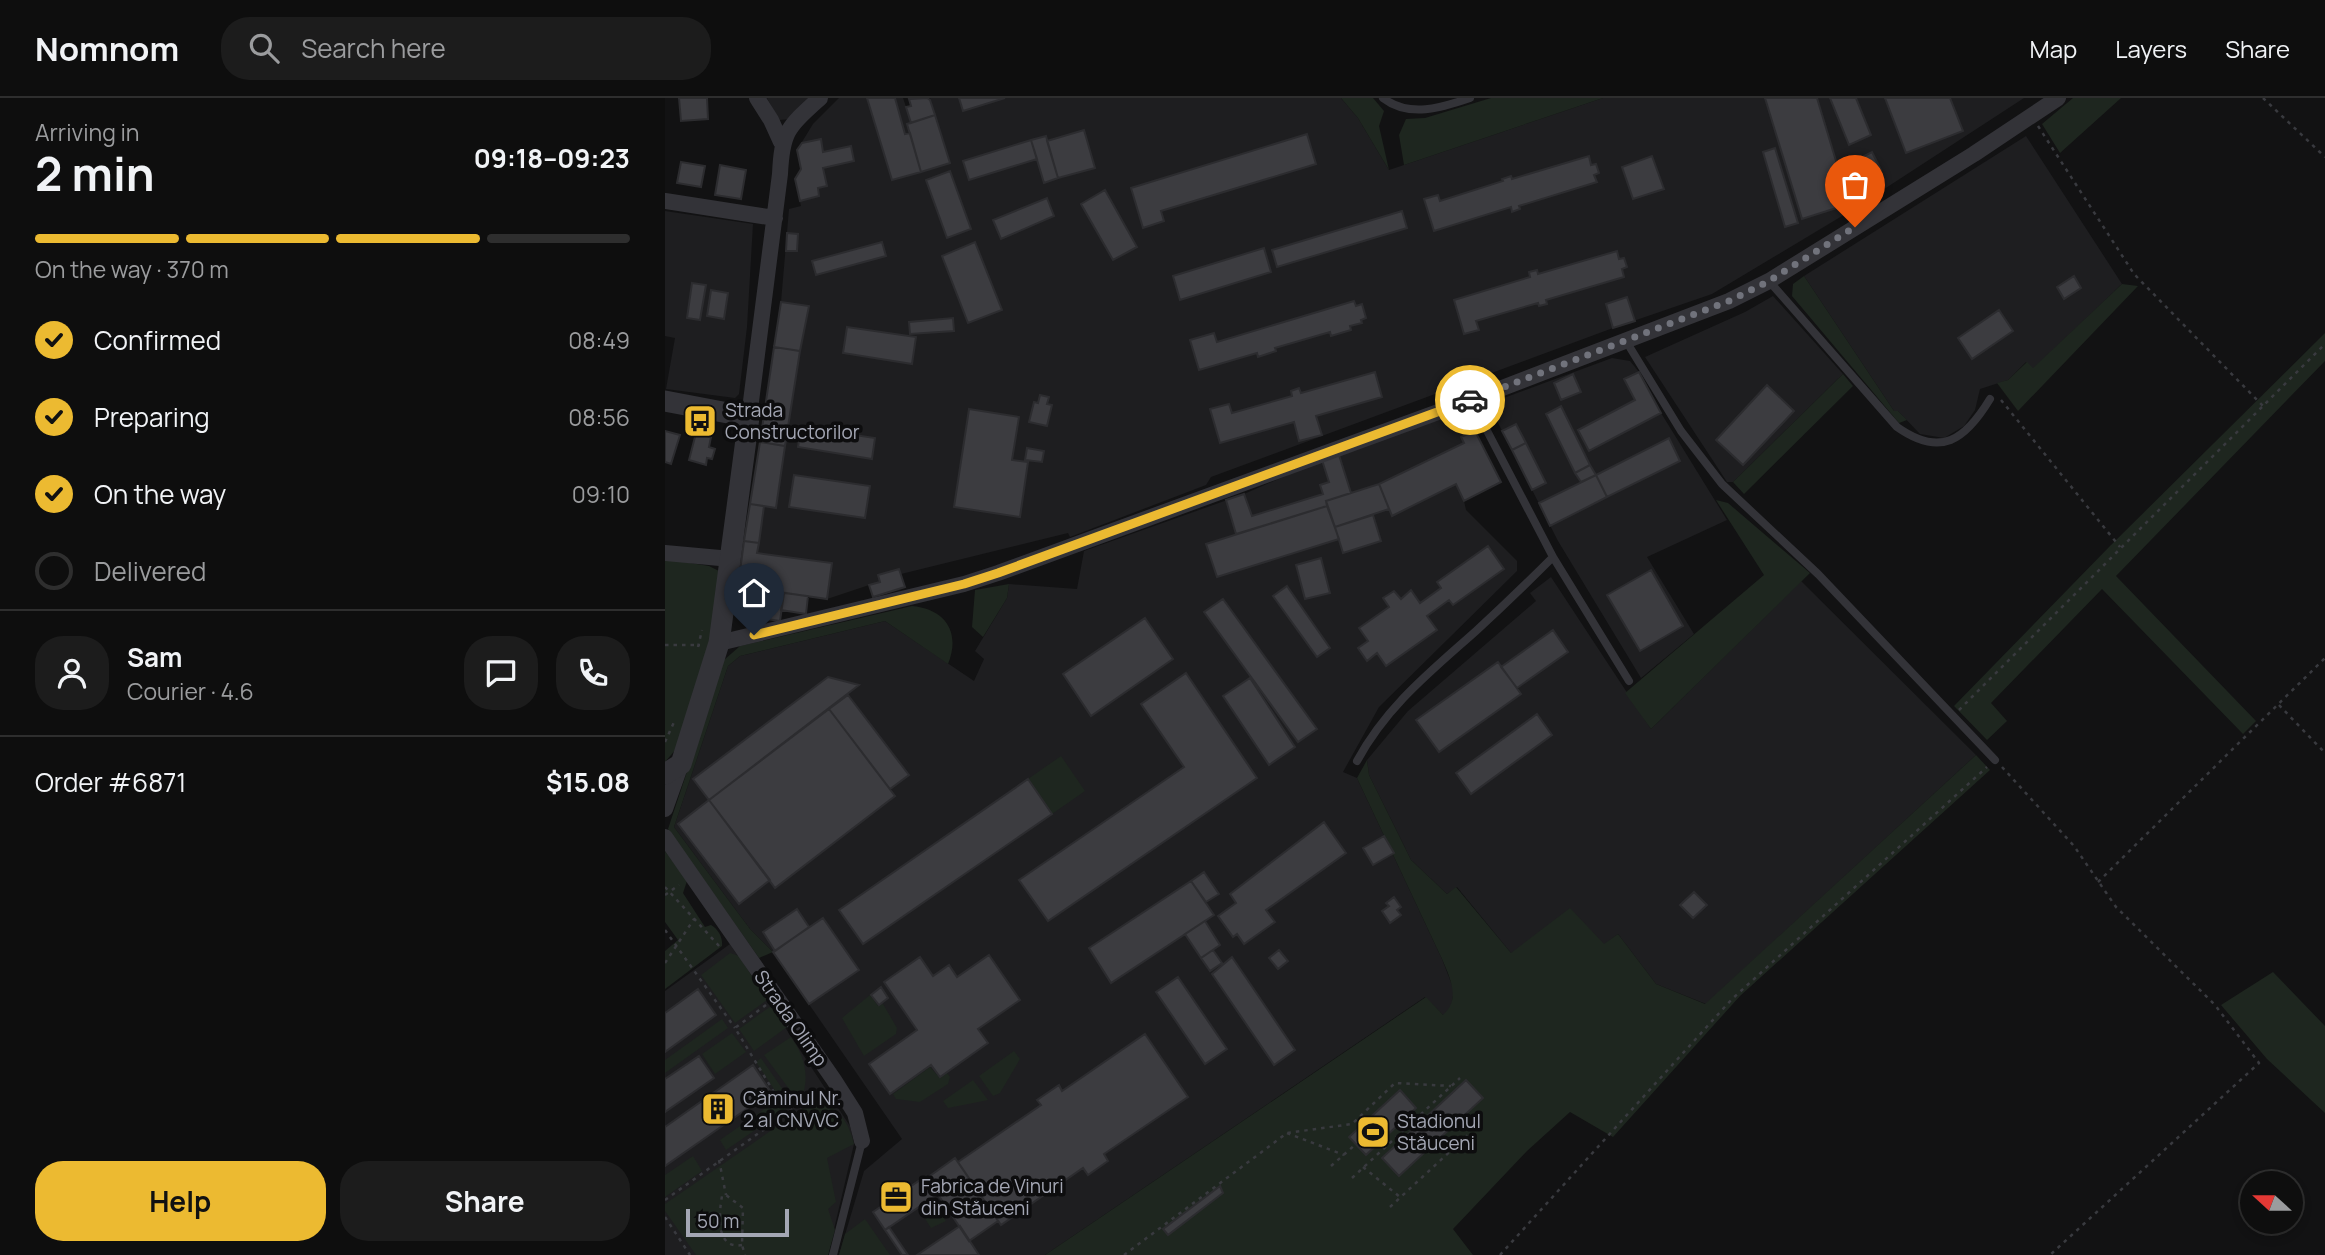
<!DOCTYPE html>
<meta charset="utf-8">
<style>
body{margin:0;font-family:Manrope,sans-serif;background:#1c1c1c;color:#f1f3f6;height:100vh;display:flex;flex-direction:column;font-size:26px;white-space:nowrap}
*{box-sizing:border-box;margin:0}
p{font-size:23px;color:#9b9c9e}
.icon{flex:none;width:38px;height:38px;fill:none;stroke:currentColor;stroke-width:2;stroke-linecap:round;stroke-linejoin:round}
.map{position:relative;flex:1;overflow:hidden}
.sheet{display:flex;flex-direction:column;background:#0e0e0e;width:665px}
.sheet>*{flex:none}
.needle{width:46px;rotate:291deg}
.fabs{position:absolute;left:1575px;top:1073px;display:grid;gap:14px}
.fabs a{display:grid;place-items:center;width:63px;height:63px;border-radius:50%;background:#0e0e0e;box-shadow:0 4px 10px #0003,0 0 0 2px #2e2e2e;font-size:35px}
.scale{position:absolute;left:21px;bottom:18px;width:103px;box-sizing:border-box;padding-left:7px;border:4px solid #a4a7b4;border-top:0;font-size:19px;line-height:24px;white-space:nowrap;color:#a4a7b4;-webkit-text-stroke:5px #0d0d0e;paint-order:stroke}
.pin{position:absolute;display:grid;place-items:center;width:60px;height:60px;color:#fff;margin:-72px -30px;border-radius:50% 50% 50% 0;rotate:-45deg;box-shadow:0 0 7px #0007}
.pin .icon{rotate:45deg}
.courier{position:absolute;display:grid;place-items:center;width:70px;height:70px;margin:-35px;border:5px solid #ecba31;border-radius:50%;background:#fff;color:#222;box-shadow:0 2px 9px #0007}
.summary em{font-style:normal;font-weight:700}
.summary div{display:flex;flex-direction:column-reverse}
.summary{display:flex;align-items:center;justify-content:space-between;height:119px;padding:0 35px}
h1{font-size:46px;font-weight:700;line-height:52px}
.bar{display:grid;grid-template-columns:repeat(4,1fr);gap:10px 7px;align-content:center;height:84px;padding:0 35px}
.bar i{height:9px;border-radius:5px;background:#2e2e2e}
.bar .current{background:#ecba31}
.bar p{grid-column:span 4}
.line{display:flex;align-items:center;gap:18px;padding:0 35px;border-top:2px solid #2e2e2e}
.line div{flex:1}
.round{display:grid;place-items:center;flex:none;width:74px;height:74px;border-radius:28px;background:#1c1c1c}
ol{padding:0 35px;list-style:none}
li{display:flex;align-items:center;gap:21px;height:77px}
li p{margin-inline-start:auto}
li .icon{padding:7px;border-radius:50%;background:#ecba31;color:#111;stroke-width:4}
li:last-child{color:#9b9c9e}
li i{width:38px;height:38px;border:4px solid #2e2e2e;border-radius:50%}
.button{display:flex;gap:14px;margin-top:auto;padding:14px 35px}
.button a{flex:1;height:80px;border-radius:28px;background:#ecba31;color:#111;font-size:28px;font-weight:700;line-height:80px;text-align:center}
.button a+a{background:#1c1c1c;color:#f1f3f6}
header{display:flex;align-items:center;gap:42px;box-sizing:border-box;height:98px;padding:0 35px;background:#0e0e0e;border-bottom:2px solid #2e2e2e}
header strong{font-size:33px}
nav{display:flex;gap:38px;margin-inline-start:auto;font-size:24px}
.search{width:490px;height:63px;background:#1c1c1c;display:flex;align-items:center;gap:18px;box-sizing:border-box;padding:0 24px;border-radius:28px;color:#9b9c9e;font-size:26px}
main{display:flex;flex:1;min-height:0}
.map>svg:first-child{display:block}
.built{fill:#1e1e20;fill-rule:evenodd}
.green{fill:#1e261f}
.building{fill:#3c3c40;stroke:#2c2c2f;stroke-width:2}
.lines{fill:none;stroke-linecap:round;stroke-linejoin:round}
.path{stroke:#393a3f;stroke-width:2.5;stroke-dasharray:3.5 5;stroke-linecap:butt}
.service{stroke:#333338;stroke-width:8}
.minor{stroke:#333338;stroke-width:16}
.tertiary{stroke:#333338;stroke-width:21}
.done{stroke:#71737c;stroke-width:7;stroke-dasharray:0 12.6}
.route{stroke:#ecba31;stroke-width:9}
.labels{text-anchor:middle;dominant-baseline:central;stroke-width:7;stroke-linejoin:round;paint-order:stroke}
.poi-label{font-size:19px;fill:#a4a7b4;stroke:#0d0d0e;text-anchor:start}
.street-label{font-size:19px;fill:#a4a7b4;stroke:#0d0d0e}
</style>
<header>
<strong>Nomnom</strong>
<div class="search"><svg class="icon" aria-label="search" viewBox="0 0 24 24"><circle cx="10" cy="10" r="6"/><path d="M15 15l6 6"/></svg>Search here</div>
<nav><a>Map</a><a>Layers</a><a>Share</a></nav>
</header>
<main>
<section class="sheet">
<div class="summary"><div><h1>2 min</h1><p>Arriving in</p></div><em>09:18–09:23</em></div>
<div class="bar"><i class="current"></i><i class="current"></i><i class="current"></i><i></i><p>On the way · 370 m</p></div>
<ol>
<li><svg class="icon" aria-label="check" viewBox="0 0 24 24"><path d="M5 12l5 5 9-10"/></svg>Confirmed<p>08:49</p></li>
<li><svg class="icon" aria-label="check" viewBox="0 0 24 24"><path d="M5 12l5 5 9-10"/></svg>Preparing<p>08:56</p></li>
<li><svg class="icon" aria-label="check" viewBox="0 0 24 24"><path d="M5 12l5 5 9-10"/></svg>On the way<p>09:10</p></li>
<li><i></i>Delivered</li>
</ol>
<div class="line" style="height:126px"><a class="round"><svg class="icon" aria-label="person" viewBox="0 0 24 24"><circle cx="12" cy="8" r="4"/><path d="M4 21q1-7 8-7t8 7"/></svg></a><div><b>Sam</b><p>Courier · 4.6</p></div><a class="round"><svg class="icon" aria-label="chat" viewBox="0 0 24 24"><path d="M4 5h16v11H9l-5 4z"/></svg></a><a class="round"><svg class="icon" aria-label="phone" viewBox="0 0 24 24"><path d="M5 4h4l2 5-3 2q2 4 5 5l2-3 5 2v4C11 20 4 13 5 4z"/></svg></a></div>
<div class="line" style="height:91px"><div>Order #6871</div><b>$15.08</b></div>
<div class="button"><a>Help</a><a>Share</a></div>
</section>
<div class="map">
<svg width="1660" height="1157" viewBox="0 0 1660 1157">
<rect width="100%" height="100%" fill="#121213"/>
<path class="built" d="M102 0H147L125 21 114 22Z
M174 0H238L246 24 270 17 265 0H676L693 20 724 72 938 0H1359L1187 112 1047 196 948 230 546 379 541 387 405 439 403 435 236 476 239 489 208 499 204 487 162 501 73 488 116 204 124 111 136 108 130 81 136 71 132 52 148 26Z
M1361 38 1457 186 1368 271 1361 264 1343 282 1315 291 1310 312 1299 328 1279 340 1255 336 1233 313H1229L1139 178Z
M0 113 88 126 82 229 74 296 70 300 1 291 10 240 0 238Z
M1108 198 1178 276 1068 384H1062L980 259 1080 214Z
M947 260 965 263 974 274 996 315 1062 422 982 459 1029 536 976 580 893 443 828 315 836 301Z
M792 313 800 316 836 384 799 403 801 412 852 463V473L714 609 678 674 692 680 777 861 789 892 786 910 779 918 760 899 380 1157H174L199 1073 237 1041 108 854 85 831 9 729 63 568 75 558 220 523 309 583 319 561 310 553 342 500 344 486 412 491 419 453 579 396 657 362ZM714 386 724 411 670 429 661 403Z
M886 479 986 631 1136 483 1311 657 1041 906 991 886 953 836 940 846 846 855 792 789 782 796 746 762 704 677 702 662 743 613 871 503 865 495Z
M65 846 185 1028 189 1046 163 1157H0V893Z"/>
<path class="green" d="M676 0H708L719 13 714 28 724 72 693 20Z
M826 0H938L739 67 734 37 741 21 760 20Z
M1408 0H1456L1395 55 1377 26Z
M1139 178 1229 313H1233L1242 322 1234 325 1127 198 1128 186Z
M1457 186 1473 188 1353 313 1332 285 1343 282 1362 264 1368 270Z
M1660 235V263L1451 478 1591 623 1578 636 1437 491 1326 605 1342 623 1322 642 1289 608 1445 448Z
M1178 276 1188 288 1079 396 1068 384Z
M1051 402 1063 405 1145 475 986 631 960 595 1099 477Z
M0 461 44 468 54 473 48 539 12 650 0 664Z
M344 486 342 500 318 539 307 529 310 492Z
M247 508C280 511 296 534 283 566L220 523 75 558 63 568 9 729 85 831 108 854 94 860 3 731 59 562 75 548Z
M1311 657 1325 672 1075 898 948 1039 905 1014 862 1053 788 1131 808 1157H380L761 899 778 917C796 901 785 880 777 861L692 680 702 662 704 677 746 762 782 796 791 789 846 855 905 810 939 846 953 836 991 886 1040 906Z
M396 658 420 693 387 716 363 681Z
M0 753 22 783 18 795 40 829 46 827C53 831 58 839 57 848L0 891V853L13 842 0 824Z
M65 855 74 858 102 902 70 925 36 877Z
M1608 874 1660 928V1015L1602 961 1556 907Z
M205 897 213 908 218 906 232 930 231 936 199 958 177 920Z
M106 908 122 929 89 953 74 931Z
M57 921 63 930 0 975V962Z
M67 935 81 954 50 976 37 956Z
M126 939C139 958 145 976 137 1000L127 995 99 957Z
M349 953 355 961 335 995 328 998 314 978Z
M96 960 128 1006 61 1052 55 1042 115 1000 91 964Z
M265 969 275 980 282 975 285 979 283 986 255 1004 231 1001 228 996Z
M308 982 323 1002 283 1010 278 1003Z
M153 1000C173 1010 184 1024 189 1046L162 1060 171 1104 163 1111 170 1132 163 1157H31L0 1113V1106Z
M28 1058 37 1073 0 1099V1077Z
M267 1101 281 1123 266 1130 252 1108Z
M200 1121 225 1157H174L180 1136Z"/>
<path class="building" d="M14 0H42L43 21 16 23Z
M202 0H230L240 36 245 35 256 74 227 82Z
M262 0 265 2 270 17 246 25 241 9 246 8 244 1Z
M294 0H340L298 13Z
M1100 0H1152L1184 106 1137 121Z
M1165 0H1191L1206 37 1184 47Z
M1220 0H1285L1298 33 1241 55Z
M270 17 285 65 256 74 242 26Z
M419 32 430 70 393 80 382 43Z
M642 36 651 66 496 113 499 123 478 130 466 90Z
M381 38 393 80 379 85 366 42Z
M156 41 158 54 186 48 189 63 158 70 162 88 153 90 154 98 135 103 130 81 136 71 132 52 137 45Z
M366 42 372 61 304 82 298 63Z
M1110 50 1133 125 1120 129 1098 54Z
M1207 54 1216 72 1201 79 1193 61Z
M924 58 926 67 931 66 934 75 929 77 932 84 854 108 855 111 847 114 846 109 769 133 759 101 773 97 775 103 838 83 837 81 846 78 847 81Z
M987 58 999 91 968 101 957 69Z
M16 64 40 68 36 89 12 85Z
M55 67 81 72 76 101 50 97Z
M285 73 306 131 282 140 261 82Z
M440 92 472 149 448 162 416 106Z
M382 100 389 118 336 141 328 122Z
M737 113 742 130 612 169 607 152Z
M122 135 133 136 132 153H121Z
M217 144 221 158 151 177 147 163Z
M310 144 337 212 303 225 277 158Z
M599 150 606 174 515 202 508 178Z
M952 153 954 161 959 160 962 169 957 171 959 179 881 202 882 206 874 208 873 205 811 223 814 232 799 236 789 202 865 179 864 174 872 172 873 176Z
M1409 178 1416 190 1399 201 1392 189Z
M27 185 41 187 35 222 22 220Z
M46 192 63 195 59 221 42 218Z
M962 199 970 223 948 230 941 206Z
M689 203 691 208 697 206 701 220 696 222 697 225 685 228 686 232 666 238 665 234 610 250 611 253 593 259 592 255 534 272 525 242 549 235 552 244Z
M116 204 144 208 135 253 109 249Z
M1334 212 1348 233 1307 261 1293 240Z
M288 220 289 233 245 236 244 224Z
M182 229 251 239 247 266 178 255Z
M109 249 135 253 120 348 95 344Z
M710 274 717 299 651 318 657 337 634 343 629 324 555 345 545 311 564 306 567 315 627 298 626 293 634 290 636 295Z
M974 274 996 315 924 353 913 332 970 302 959 281Z
M908 276 916 294 896 302 889 285Z
M1102 287 1129 313 1078 367 1051 342Z
M375 297 384 299 382 306 387 307 382 328 364 324 369 304 373 305Z
M896 308 925 367 910 375 881 316Z
M304 311 354 319 347 362 363 364 355 419 289 409Z
M851 326 861 345 847 352 837 333Z
M807 327 836 384 799 403 791 386 727 418 714 386 799 345 796 339 803 336 801 330Z
M136 329 210 340 207 361 133 349Z
M0 333 15 337 6 366 0 364Z
M31 335 46 339 44 349 50 351 47 361 42 360 41 367 24 362Z
M1004 340 1015 363 942 399 931 377Z
M95 344 120 348 111 410 85 406Z
M861 345 881 385 867 392 847 352Z
M362 350 379 353 377 364 360 362Z
M674 357 686 395 661 403 662 408 571 436 561 402 579 396 587 418 658 396 655 387 664 384 657 362Z
M925 367 931 377 916 384 910 375Z
M129 377 205 388 200 420 124 409Z
M931 377 942 399 885 428 874 405Z
M714 386 724 411 670 429 661 403Z
M85 406 99 408 94 445 79 443Z
M662 408 674 441 552 479 541 446Z
M708 417 716 443 678 455 670 429Z
M79 443 94 445 92 455 167 465 162 501 73 488Z
M823 448 839 471 788 507 784 502 762 518 772 532 721 568 712 555 702 563 693 550 703 543 694 530 724 509 718 500 729 493 736 501 746 492 755 505 776 490 772 484Z
M656 460 665 495 640 501 631 467Z
M234 471 240 489 208 499 204 487 215 484 213 477Z
M986 472 1018 528 975 553 942 497Z
M622 488 665 550 652 559 608 498Z
M81 489 119 495 115 523 77 517Z
M119 495 143 498 141 516 116 512Z
M558 501 652 631 633 644 539 514Z
M480 520 508 561 426 618 398 576Z
M888 532 903 554 852 590 836 569Z
M833 564 856 596 774 654 751 622Z
M521 575 592 680 383 823 354 782 519 669 476 606Z
M163 579 194 587 44 702 28 681Z
M585 580 630 649 604 667 558 598Z
M183 597 244 677 225 691 164 611Z
M164 611 230 698 110 790 44 702Z
M872 616 887 637 806 696 791 675Z
M363 681 387 716 198 846 174 812Z
M44 702 105 782 74 806 13 726Z
M659 724 681 755 601 812 610 824 579 846 572 836 568 839 553 818 571 805 565 796Z
M719 738 729 755 708 767 698 750Z
M539 774 554 796 541 804 526 783Z
M526 783 549 817 446 885 424 850Z
M1029 794 1042 807 1028 820 1015 807Z
M729 799 736 809 732 812 736 817 725 825 717 813 724 808 721 805Z
M132 811 144 829 110 853 98 834Z
M158 820 194 872 144 906 108 854Z
M540 823 555 847 536 860 520 836Z
M548 852 557 865 545 873 536 860Z
M614 852 623 863 613 871 604 860Z
M324 857 355 902 313 931 323 945 275 979 266 967 225 996 204 966 252 932 219 884 255 859 268 878 284 867 292 879Z
M567 859 630 952 609 967 547 876Z
M513 879 562 951 540 966 491 894Z
M216 889 223 900 214 907 206 897Z
M33 891 51 917 0 954V915Z
M480 936 523 999 439 1056 443 1063 423 1077 418 1070 336 1127 293 1064 376 1007 372 1002 394 987 397 993Z
M34 958 49 980 0 1014V981Z
M88 967 106 994 0 1068V1029Z
M801 982 818 1000 734 1078 717 1060Z
M735 992 751 1010 701 1057 684 1039Z
M290 1060 333 1123 304 1143 262 1080Z
M261 1078 273 1096 220 1132 208 1114Z
M555 1088 558 1095 503 1137 498 1131Z
M295 1128 314 1157H252Z
M224 1129 243 1157H237L220 1132Z"/>
<g class="lines">
<path class="path" d="M1598 0 1660 59
M1373 28 1469 176 1598 308
M1336 302 1455 449
M0 547H35
M33 549 37 532
M1614 607 1660 655
M1294 612 1660 246
M0 644 10 622
M1337 669 1409 748 1451 809 1550 907 1594 965 1385 1157
M1433 784 1660 560
M0 789 55 849
M0 797 14 787
M0 832 70 930
M0 865 29 821
M101 907 70 930 121 1014
M622 1035 679 1057
M54 1062 61 1097
M666 1068 691 1046
M698 1069 735 1099
M687 1080 795 980
M0 1102 157 990
M725 1109 806 1034
M0 1119 25 1157
M77 1147C50 1152 54 1115 57 1098L61 1097 78 1110 77 1147 80 1157
M459 1157 622 1035 687 1026 730 985 786 988
M835 1157 1067 901 1322 669"/>
<path class="service" d="M718 0C744 20 776 10 805 0
M1104 183 1232 329C1276 360 1300 342 1325 301
M961 243 1016 333 1057 386 1153 476 1330 662
M806 302 888 459 964 583
M692 663C722 608 765 574 811 533 837 509 863 484 888 459
M168 1157 197 1043"/>
<path class="minor" d="M92 0 106 22 116 44
M0 103 110 120
M84 319 115 76C117 33 123 29 155 0
M0 455 66 461
M54 545 299 486 333 475 806 302 1064 203 1104 183 1309 56 1393 0
M0 711 16 666
M0 739 169 982 190 1015 197 1043"/>
<path class="tertiary" d="M0 303 84 319 54 545 16 666 0 676"/>
</g>
<g class="lines">
<path class="done" d="M805 302 1064 203 1104 183 1190 129"/>
<path class="route" d="M89 537 299 486 333 475 805 302"/>
</g>
<defs>
<symbol id="bus-square" viewBox="-11 -11 22 22"><rect x="-9" y="-9" width="18" height="18" rx="4" fill="#ecba31" stroke="#0d0d0e"/><path d="M-5-6H5V4H4V6H2V4H-2V6H-4V4H-5ZM-3.5-4V0h7V-4ZM-3.5 1.2v1.5H-2V1.2ZM2 1.2v1.5H3.5V1.2Z" fill="#111"/></symbol>
<symbol id="building-square" viewBox="-11 -11 22 22"><rect x="-9" y="-9" width="18" height="18" rx="4" fill="#ecba31" stroke="#0d0d0e"/><path d="M-4-6H4V6H1V3H-1V6H-4ZM-2.5-4.3h1.7v1.8h-1.7ZM.8-4.3h1.7v1.8H.8ZM-2.5-1h1.7V.8h-1.7ZM.8-1h1.7V.8H.8Z" fill="#111"/></symbol>
<symbol id="stadium-square" viewBox="-11 -11 22 22"><rect x="-9" y="-9" width="18" height="18" rx="4" fill="#ecba31" stroke="#0d0d0e"/><path d="M0-5a6.5 5 0 1 0 0 10a6.5 5 0 1 0 0-10ZM-3.5-1.8h7v3.6h-7Z" fill="#111"/></symbol>
<symbol id="office-square" viewBox="-11 -11 22 22"><rect x="-9" y="-9" width="18" height="18" rx="4" fill="#ecba31" stroke="#0d0d0e"/><path d="M-6-3h4V-5.5h4V-3h4V5H-6ZM-1-4.5V-3h2v-1.5ZM-6 0V1H6V0Z" fill="#111"/></symbol>
</defs>
<g fill-rule="evenodd">
<use href="#bus-square" x="16" y="304" width="38" height="38"/>
<use href="#building-square" x="34" y="992" width="38" height="38"/>
<use href="#stadium-square" x="689" y="1015" width="38" height="38"/>
<use href="#office-square" x="212" y="1080" width="38" height="38"/>
</g>
<g class="labels">
<g class="poi-label">
<text x="60" y="312">Strada<tspan x="60" dy="22">Constructorilor</tspan></text>
<text x="78" y="1000">Căminul Nr.<tspan x="78" dy="22">2 al CNVVC</tspan></text>
<text x="732" y="1023">Stadionul<tspan x="732" dy="22">Stăuceni</tspan></text>
<text x="256" y="1088">Fabrica de Vinuri<tspan x="256" dy="22">din Stăuceni</tspan></text>
</g>
<g class="street-label">
<text transform="translate(126 920) rotate(55)">Strada Olimp</text>
</g>
</g>
</svg>
<div class="fabs">
<a><svg class="needle" viewBox="-14 -14 28 28"><path d="M0-13l5 13h-10z" fill="#e53935"/><path d="M0 13l5-13h-10z" fill="#9b9c9e"/></svg></a>
</div>
<div class="scale">50 m</div>
<div class="pin" style="left:1190px;top:129px;background:#ea580c"><svg class="icon" aria-label="bag" viewBox="0 0 24 24"><path d="M5 8h14l-1 12H6zM9 8a3 3 0 0 1 6 0"/></svg></div>
<div class="pin" style="left:89px;top:537px;background:#1f2937"><svg class="icon" aria-label="home" viewBox="0 0 24 24"><path d="M3 11l9-7 9 7M6 9v11h12V9"/></svg></div>
<div class="courier" style="left:805px;top:302px"><svg class="icon" aria-label="car" viewBox="0 0 24 24"><path d="M5 17H2v-5l4-1 3-4h7l3 4 3 1v5h-3M9 17h6M6 11h13"/><circle cx="7" cy="17" r="2"/><circle cx="17" cy="17" r="2"/></svg></div>
</div>
</main>
